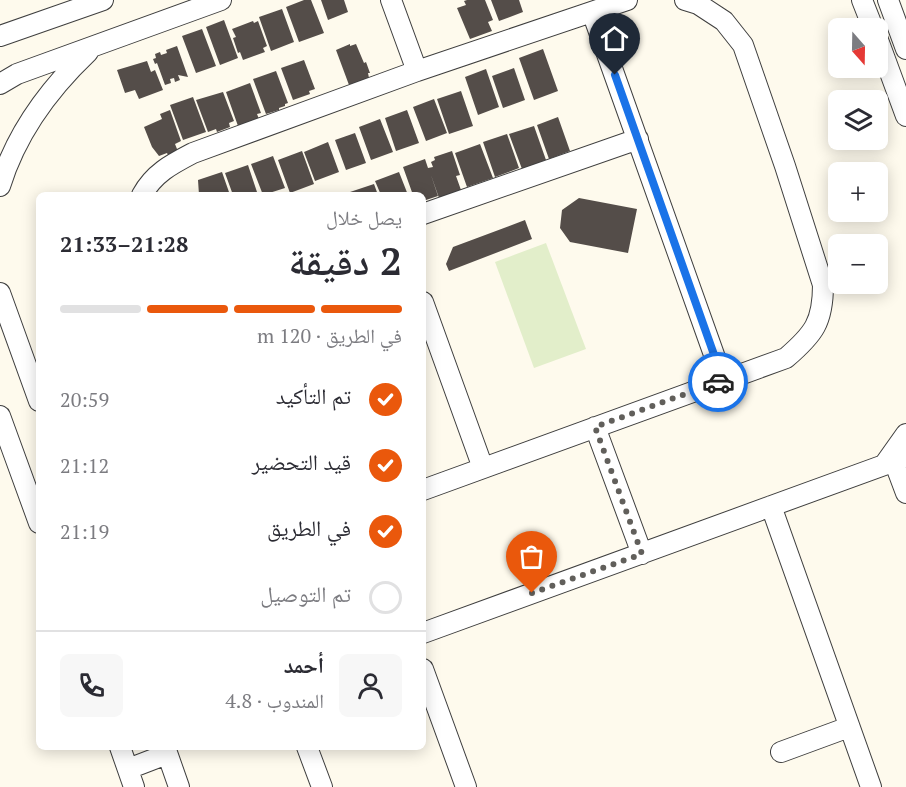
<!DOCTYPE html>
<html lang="ar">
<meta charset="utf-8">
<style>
body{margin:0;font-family:"PT Serif","Noto Naskh Arabic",serif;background:#f7f7f7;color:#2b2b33;direction:rtl;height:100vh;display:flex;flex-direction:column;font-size:22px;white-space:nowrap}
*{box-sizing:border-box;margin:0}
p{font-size:20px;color:#7c7c81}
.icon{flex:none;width:33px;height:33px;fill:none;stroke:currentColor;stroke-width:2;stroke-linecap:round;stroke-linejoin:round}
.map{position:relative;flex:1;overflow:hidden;direction:ltr}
.panel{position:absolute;left:36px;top:192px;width:390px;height:558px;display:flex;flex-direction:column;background:#fff;border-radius:9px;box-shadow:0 3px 15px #0003;direction:rtl}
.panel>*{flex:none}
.needle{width:39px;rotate:160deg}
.buttons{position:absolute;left:828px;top:18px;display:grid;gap:12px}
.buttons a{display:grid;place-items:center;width:60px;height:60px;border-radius:9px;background:#fff;box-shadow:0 3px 15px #0003;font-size:30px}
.pin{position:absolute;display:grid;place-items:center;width:51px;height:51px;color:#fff;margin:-62px -26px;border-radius:50% 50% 50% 0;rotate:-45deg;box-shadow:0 0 6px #0007}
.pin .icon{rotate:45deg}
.courier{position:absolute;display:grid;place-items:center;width:60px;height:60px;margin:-30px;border:4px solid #1a73e8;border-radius:50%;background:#fff;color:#222;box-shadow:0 2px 8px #0007}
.headline em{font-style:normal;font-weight:600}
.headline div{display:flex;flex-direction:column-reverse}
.headline{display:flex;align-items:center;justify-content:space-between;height:102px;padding:0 24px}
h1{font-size:39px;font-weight:600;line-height:45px}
.bar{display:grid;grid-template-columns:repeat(4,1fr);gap:9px 6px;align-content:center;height:72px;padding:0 24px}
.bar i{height:8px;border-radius:4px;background:#e1e1e2}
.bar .active{background:#ea580c}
.bar p{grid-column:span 4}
.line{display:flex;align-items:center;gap:15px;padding:0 24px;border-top:2px solid #e1e1e2}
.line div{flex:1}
.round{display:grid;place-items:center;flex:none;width:63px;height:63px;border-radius:9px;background:#f7f7f7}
ol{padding:0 24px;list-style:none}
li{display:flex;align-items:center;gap:18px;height:66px}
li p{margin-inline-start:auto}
li .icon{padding:6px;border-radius:50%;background:#ea580c;color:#fff;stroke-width:4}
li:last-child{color:#7c7c81}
li i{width:33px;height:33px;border:3px solid #e1e1e2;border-radius:50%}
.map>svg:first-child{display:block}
.pitch{fill:#e2eeca}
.building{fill:#544d49}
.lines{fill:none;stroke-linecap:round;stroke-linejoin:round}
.minor-casing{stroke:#3f3f3f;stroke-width:22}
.minor{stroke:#fff;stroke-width:20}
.done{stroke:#615f5b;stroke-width:6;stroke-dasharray:0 10.8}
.route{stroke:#1a73e8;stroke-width:8}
</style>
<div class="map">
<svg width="906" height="787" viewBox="0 0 906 787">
<rect width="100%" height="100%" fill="#fefaed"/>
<path class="pitch" d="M546 243 586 349 534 368 495 262Z"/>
<path class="building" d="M304 0H311L324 33 299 42 286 7Z
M321 0H344L348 12 328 20Z
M467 0H485L493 20 488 22 492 31 470 39 457 8 466 5 464 1Z
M491 0H519L523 12 499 21Z
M282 9 294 42 271 51 259 17Z
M224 20 238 58 220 65 206 27Z
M253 21 254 23 258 21 267 46 263 48 265 52 243 60 240 52 238 53 233 38 236 37 232 29Z
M202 29 216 66 196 73 182 36Z
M350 44V46L356 44 364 63 366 62 370 73H368L369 78 349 85 336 50Z
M177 46 188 77 178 75 180 80 175 82 174 78 170 79 171 83 165 85 157 63 155 64 153 59 156 58 155 54 160 52 161 55 167 53 166 50Z
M543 49 558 91 534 100 519 58Z
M304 60 315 89 309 91 310 94 293 100 281 68Z
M147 61 151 72 155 70 163 90 139 99 135 90 125 93 117 70Z
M514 68 525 100 503 108 492 76Z
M486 69 499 107 478 115 465 77Z
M276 71 288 103 285 104V106L279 108V110L266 114 253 79Z
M250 83 261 113 257 114 259 119 238 126 226 92Z
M461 91 473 126 449 134 437 99Z
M223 92 234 121 229 123 230 127 217 132 216 129 208 132 196 100Z
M193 97 206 132 183 140 170 105Z
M434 99 447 133 426 141 413 107Z
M170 110 181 141 175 144 179 154 169 157 167 153 159 156 152 147 144 127 162 119 160 114Z
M407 110 419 143 396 151 385 118Z
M558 117 570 151 549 159 537 125Z
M380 119 393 152 371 160 359 127Z
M534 126 546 160 522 169 509 134Z
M355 133 366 163 346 170 335 140Z
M507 134 519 168 495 177 483 142Z
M328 142 339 172 315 181 304 152Z
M480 144 493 178 467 187 455 153Z
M302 151 314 184 290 193 278 160Z
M452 151 460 175 456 176 461 190 439 198 431 175 438 196 423 201V195H413L403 167 425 159 428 168 433 167 431 162 435 160 434 157Z
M273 156 285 188 263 195 251 164Z
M248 165 258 195H233L225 173Z
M222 172 230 195H199L198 180Z
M399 172 408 195H381L375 181Z
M374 184 378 195H351L350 192Z
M579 198 637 209 628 253 570 242 560 228 562 210Z
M525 220 532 239 449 271 446 264 453 247Z"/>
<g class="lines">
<defs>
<path id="minor" d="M391 0 417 71
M862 0 873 28
M888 0 906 49
M592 12 723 380
M0 36 103 0
M878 40 906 116
M0 84 17 74 221 0
M0 186C16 134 49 89 88 52
M142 195C154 173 172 164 193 153L417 71 627 0
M423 214 638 139
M0 293 39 401
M423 302 483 468
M0 416 39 523
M595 427 642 554
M894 461 906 493
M884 465 906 434
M423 490 786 358C814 334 823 322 823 285L785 166 743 45 724 21 698 4 685 0
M771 506 871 787
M423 633 906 457
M423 669 466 787
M120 747 134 787
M165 747 179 787
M307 747 322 787
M781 752 849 727
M128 769 167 754"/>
</defs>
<use href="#minor" class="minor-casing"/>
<use href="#minor" class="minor"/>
</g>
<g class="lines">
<path class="done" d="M532 593 642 554 595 427 718 382"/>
<path class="route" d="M615 75 723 380 718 382"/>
</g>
</svg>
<div class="buttons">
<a><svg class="needle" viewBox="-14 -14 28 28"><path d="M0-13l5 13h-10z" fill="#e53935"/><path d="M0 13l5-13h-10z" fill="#7c7c81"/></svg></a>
<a><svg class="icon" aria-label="layers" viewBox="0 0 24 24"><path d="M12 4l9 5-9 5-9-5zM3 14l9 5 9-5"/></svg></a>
<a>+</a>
<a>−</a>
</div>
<div class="pin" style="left:532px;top:593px;background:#ea580c"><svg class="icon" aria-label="bag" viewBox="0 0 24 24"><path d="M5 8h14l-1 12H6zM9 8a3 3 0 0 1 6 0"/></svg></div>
<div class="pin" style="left:615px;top:75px;background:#1f2937"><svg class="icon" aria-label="home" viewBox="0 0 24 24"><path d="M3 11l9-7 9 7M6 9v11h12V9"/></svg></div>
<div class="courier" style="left:718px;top:382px"><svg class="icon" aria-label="car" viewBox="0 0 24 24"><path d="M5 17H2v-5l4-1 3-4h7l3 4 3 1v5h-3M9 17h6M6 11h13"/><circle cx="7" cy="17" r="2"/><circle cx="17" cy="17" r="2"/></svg></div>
<section class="panel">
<div class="headline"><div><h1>2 دقيقة</h1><p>يصل خلال</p></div><em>21:28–21:33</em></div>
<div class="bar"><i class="active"></i><i class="active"></i><i class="active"></i><i></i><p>في الطريق · 120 m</p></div>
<ol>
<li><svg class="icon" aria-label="check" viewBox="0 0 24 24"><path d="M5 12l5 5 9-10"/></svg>تم التأكيد<p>20:59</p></li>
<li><svg class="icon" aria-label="check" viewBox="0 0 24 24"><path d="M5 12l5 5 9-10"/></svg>قيد التحضير<p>21:12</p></li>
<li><svg class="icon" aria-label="check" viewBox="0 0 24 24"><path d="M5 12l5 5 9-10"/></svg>في الطريق<p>21:19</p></li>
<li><i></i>تم التوصيل</li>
</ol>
<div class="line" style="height:108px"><a class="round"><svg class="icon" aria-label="person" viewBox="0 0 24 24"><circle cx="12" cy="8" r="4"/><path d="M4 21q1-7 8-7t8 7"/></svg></a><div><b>أحمد</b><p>المندوب · 4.8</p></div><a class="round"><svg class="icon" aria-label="phone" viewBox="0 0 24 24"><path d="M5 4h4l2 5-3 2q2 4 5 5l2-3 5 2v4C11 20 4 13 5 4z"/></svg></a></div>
</section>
</div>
